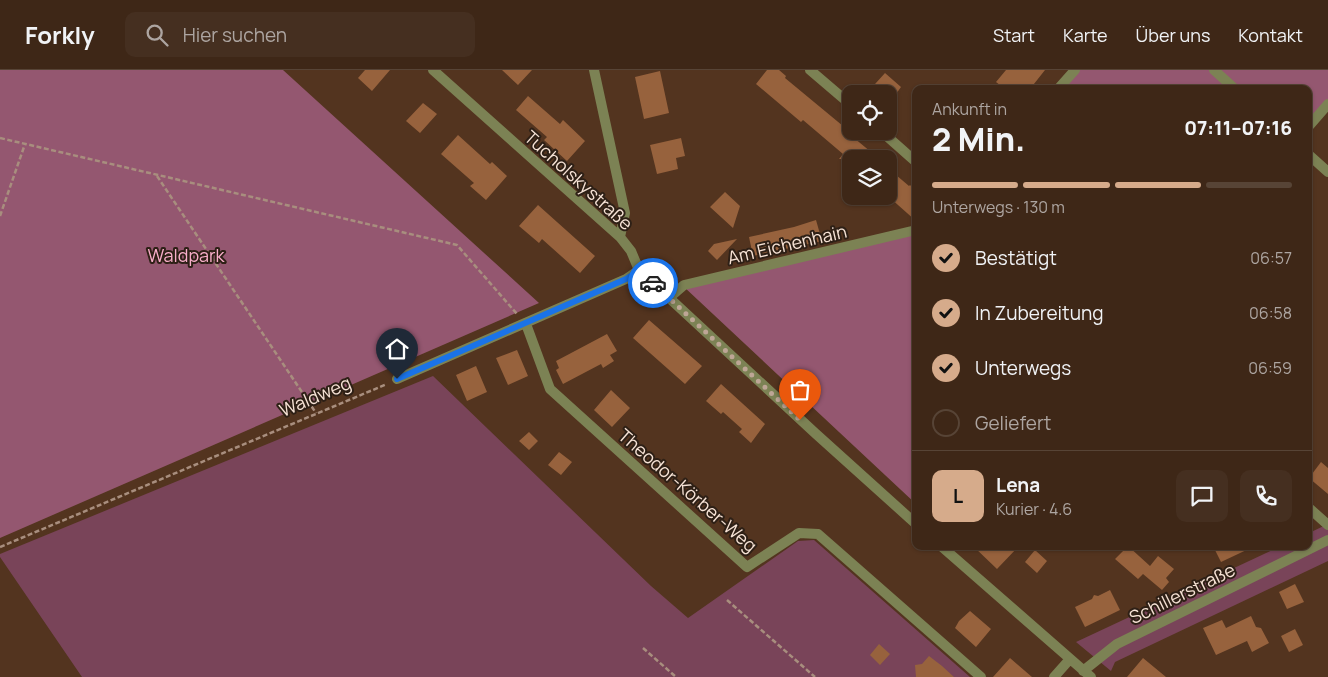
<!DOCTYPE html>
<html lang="de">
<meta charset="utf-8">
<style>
body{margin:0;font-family:Manrope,sans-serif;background:#452f20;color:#f1f3f6;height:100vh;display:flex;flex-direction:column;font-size:19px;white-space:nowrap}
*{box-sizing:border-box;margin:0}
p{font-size:16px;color:#ada5a1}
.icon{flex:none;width:28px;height:28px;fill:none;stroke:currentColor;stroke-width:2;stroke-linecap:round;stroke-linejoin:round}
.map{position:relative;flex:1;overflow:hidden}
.panel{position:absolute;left:912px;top:15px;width:400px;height:465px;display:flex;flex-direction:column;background:#3e2717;border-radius:10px;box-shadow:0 1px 4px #0004,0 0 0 1px #574436}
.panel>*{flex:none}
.controls{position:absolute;left:842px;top:15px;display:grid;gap:10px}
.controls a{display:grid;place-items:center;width:55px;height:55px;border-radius:10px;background:#3e2717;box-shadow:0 1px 4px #0004,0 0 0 1px #574436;font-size:25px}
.pin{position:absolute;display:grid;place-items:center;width:42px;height:42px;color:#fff;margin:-51px -21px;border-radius:50% 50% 50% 0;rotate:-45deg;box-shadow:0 0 5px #0007}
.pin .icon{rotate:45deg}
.courier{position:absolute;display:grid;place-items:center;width:50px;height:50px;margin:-25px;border:4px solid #1a73e8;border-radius:50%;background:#fff;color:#222;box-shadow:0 1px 6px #0007}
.overview em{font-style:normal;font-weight:800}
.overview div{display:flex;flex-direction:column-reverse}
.overview{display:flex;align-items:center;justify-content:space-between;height:85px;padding:0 20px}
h1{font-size:32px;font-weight:800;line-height:38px}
.bar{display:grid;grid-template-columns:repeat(4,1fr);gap:8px 5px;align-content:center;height:60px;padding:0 20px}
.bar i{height:6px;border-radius:4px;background:#574436}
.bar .on{background:#d6ab8b}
.bar p{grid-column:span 4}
.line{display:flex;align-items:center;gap:12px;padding:0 20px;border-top:1px solid #574436}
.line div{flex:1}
.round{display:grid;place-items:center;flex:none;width:52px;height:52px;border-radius:10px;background:#452f20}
ol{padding:0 20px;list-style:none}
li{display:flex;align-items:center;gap:15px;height:55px}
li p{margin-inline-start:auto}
li .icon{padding:5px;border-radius:50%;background:#d6ab8b;color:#111;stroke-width:4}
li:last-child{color:#ada5a1}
li i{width:28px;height:28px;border:2px solid #574436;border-radius:50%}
header{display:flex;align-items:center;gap:30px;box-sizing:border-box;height:70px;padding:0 25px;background:#3e2717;border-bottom:1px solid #574436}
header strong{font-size:24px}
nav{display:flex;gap:28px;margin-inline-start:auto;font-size:18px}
.search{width:350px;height:45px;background:#452f20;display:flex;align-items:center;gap:12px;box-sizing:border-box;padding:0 18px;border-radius:10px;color:#ada5a1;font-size:19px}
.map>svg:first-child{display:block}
.green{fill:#794459}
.forest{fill:#945770}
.building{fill:#97623d}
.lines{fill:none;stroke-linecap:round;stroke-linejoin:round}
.path{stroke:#a88e7e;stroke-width:2.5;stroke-dasharray:5 2.5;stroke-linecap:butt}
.street{stroke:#7c8254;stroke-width:10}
.done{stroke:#bea696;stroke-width:5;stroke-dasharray:0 9}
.route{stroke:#1a73e8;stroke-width:6}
.labels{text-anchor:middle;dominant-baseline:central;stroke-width:4;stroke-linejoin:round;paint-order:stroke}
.street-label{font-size:18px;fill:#f7e3d6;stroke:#2e2016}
.park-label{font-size:18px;fill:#faafcb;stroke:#2e2016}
</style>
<header>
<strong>Forkly</strong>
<div class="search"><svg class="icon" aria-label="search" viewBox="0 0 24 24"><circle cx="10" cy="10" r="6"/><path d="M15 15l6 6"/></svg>Hier suchen</div>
<nav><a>Start</a><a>Karte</a><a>Über uns</a><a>Kontakt</a></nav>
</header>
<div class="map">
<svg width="1328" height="607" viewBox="0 0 1328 607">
<rect width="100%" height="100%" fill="#53341f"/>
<path class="green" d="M433 306 651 516 688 548 798 471 814 470 970 607H82L0 487V484Z
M1328 454V491L1115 592 1111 601 1076 572 1281 476H1309V463Z"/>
<path class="forest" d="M0 0H283L539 233 0 468Z
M1079 0H1328V32L1309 55V19H1062Z
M916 160V434L683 216Z"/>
<path class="building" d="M365 0H390L372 21 358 8Z
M502 0H532L518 15Z
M767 0H779L786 6 785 8 843 56 842 58 871 82 865 89H839L843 84 803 50 801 52 756 14Z
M1006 0H1045L1030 19H1005L996 12Z
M660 1 669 43 644 49 635 7Z
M885 3 901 17 896 24H866Z
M528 26 560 54 563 50 585 71 567 91 544 70 547 67 516 40Z
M423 33 437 44 420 63 406 51Z
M458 65 490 94 492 92 507 106 486 130 470 116 474 113 441 84Z
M681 68 685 86 676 88 678 99 657 104 650 75Z
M889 99 909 116 910 115 916 121V151L889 127Z
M725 122 740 136 733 158 710 137Z
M538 135 595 186 580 203 542 169 539 173 519 156Z
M816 150 822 171 753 186 749 167 794 157Z
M737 169 717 190 708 181 714 174Z
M649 250 702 296 685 314 633 268Z
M607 264 617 281 610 285 614 291 603 298 601 294 563 314 556 300 559 298 556 291Z
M517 280 528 306 508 315 496 288Z
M476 296 487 322 467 331 456 305Z
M721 314 765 354 751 373 739 362 742 359 723 342 721 344 706 331Z
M611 320 630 338 612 357 594 340Z
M529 362 538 371 529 380 519 371Z
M559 382 572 392 561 405 548 395Z
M1321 392 1328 398V424L1309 408Z
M973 476H1019L997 499Z
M1128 476 1150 496 1158 486 1174 499 1166 508 1169 512 1162 520 1143 504 1138 509 1115 489Z
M1213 476H1255L1221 492Z
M1035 480 1047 491 1037 503 1025 492Z
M1295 514 1304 532 1287 539 1279 522Z
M1110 520 1120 540 1085 557 1075 537 1092 529 1094 525 1098 526Z
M970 541 991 559 976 577 955 558 959 551Z
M1251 546 1256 557 1261 558 1269 573 1252 582 1247 571 1216 585 1203 558 1222 550 1226 558Z
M1295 559 1303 575 1289 582 1281 566Z
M879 574 890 584 880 595 870 585Z
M929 586 942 596 954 607H916L915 595 922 594Z
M1010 588 1032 607H993Z
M1143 588 1166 607H1127Z"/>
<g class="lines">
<path class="path" d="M0 68 457 175 517 244
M157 106 316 343
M0 146 25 74
M0 477 387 314
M727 530 815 607
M643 578 676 607"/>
<path class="street" d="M433 0 620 167 631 181 639 200 815 363 916 454
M594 0 625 143 620 167
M810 0 851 35
M1214 0 1235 19
M1058 19 1075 0
M1309 56 1328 34
M881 61 916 92
M1309 85 1328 102
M669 228 684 215 916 160
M526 254 550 319 747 497 799 463 818 464 981 607
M397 309 626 209 639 200
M1309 438 1328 455
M941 476 1091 607
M1083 601 1117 574 1328 470
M1054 607 1070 589"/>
</g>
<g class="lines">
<path class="done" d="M653 213 800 350"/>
<path class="route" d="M397 309 626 209 640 200 653 213"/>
</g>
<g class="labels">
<g class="street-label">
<text transform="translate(579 110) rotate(42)">Tucholskystraße</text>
<text transform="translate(787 174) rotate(-13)">Am Eichenhain</text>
<text transform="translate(315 326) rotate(-23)">Waldweg</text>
<text transform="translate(688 420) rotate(41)">Theodor-Körber-Weg</text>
<text transform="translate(1182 523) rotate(-26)">Schillerstraße</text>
</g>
<g class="park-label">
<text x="186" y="185">Waldpark</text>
</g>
</g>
</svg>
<div class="controls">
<a><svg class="icon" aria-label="locate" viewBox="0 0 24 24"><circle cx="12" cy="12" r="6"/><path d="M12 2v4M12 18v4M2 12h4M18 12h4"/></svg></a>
<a><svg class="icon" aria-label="layers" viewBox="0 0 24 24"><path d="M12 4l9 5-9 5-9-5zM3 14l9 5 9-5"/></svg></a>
</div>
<div class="pin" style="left:800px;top:350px;background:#ea580c"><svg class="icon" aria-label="bag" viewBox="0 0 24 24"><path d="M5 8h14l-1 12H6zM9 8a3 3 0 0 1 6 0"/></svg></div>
<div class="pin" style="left:397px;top:309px;background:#1f2937"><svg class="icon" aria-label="home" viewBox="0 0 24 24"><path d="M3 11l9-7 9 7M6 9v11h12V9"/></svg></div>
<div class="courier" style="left:653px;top:213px"><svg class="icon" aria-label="car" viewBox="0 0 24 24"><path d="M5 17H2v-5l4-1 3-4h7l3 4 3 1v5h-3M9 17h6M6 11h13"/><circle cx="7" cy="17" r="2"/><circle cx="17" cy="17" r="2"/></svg></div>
<section class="panel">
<div class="overview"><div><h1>2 Min.</h1><p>Ankunft in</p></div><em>07:11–07:16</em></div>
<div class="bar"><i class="on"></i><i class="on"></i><i class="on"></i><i></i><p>Unterwegs · 130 m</p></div>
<ol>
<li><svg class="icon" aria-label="check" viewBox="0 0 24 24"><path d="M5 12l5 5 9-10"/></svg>Bestätigt<p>06:57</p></li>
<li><svg class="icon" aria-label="check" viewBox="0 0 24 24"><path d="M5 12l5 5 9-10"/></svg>In Zubereitung<p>06:58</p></li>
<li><svg class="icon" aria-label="check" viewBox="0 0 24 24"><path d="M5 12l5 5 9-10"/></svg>Unterwegs<p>06:59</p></li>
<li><i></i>Geliefert</li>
</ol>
<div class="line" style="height:90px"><b class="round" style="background:#d6ab8b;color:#111">L</b><div><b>Lena</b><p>Kurier · 4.6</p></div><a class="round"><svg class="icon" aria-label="chat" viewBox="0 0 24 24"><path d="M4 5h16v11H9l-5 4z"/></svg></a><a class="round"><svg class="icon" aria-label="phone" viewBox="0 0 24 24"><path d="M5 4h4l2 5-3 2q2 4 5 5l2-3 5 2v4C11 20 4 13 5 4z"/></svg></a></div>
</section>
</div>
